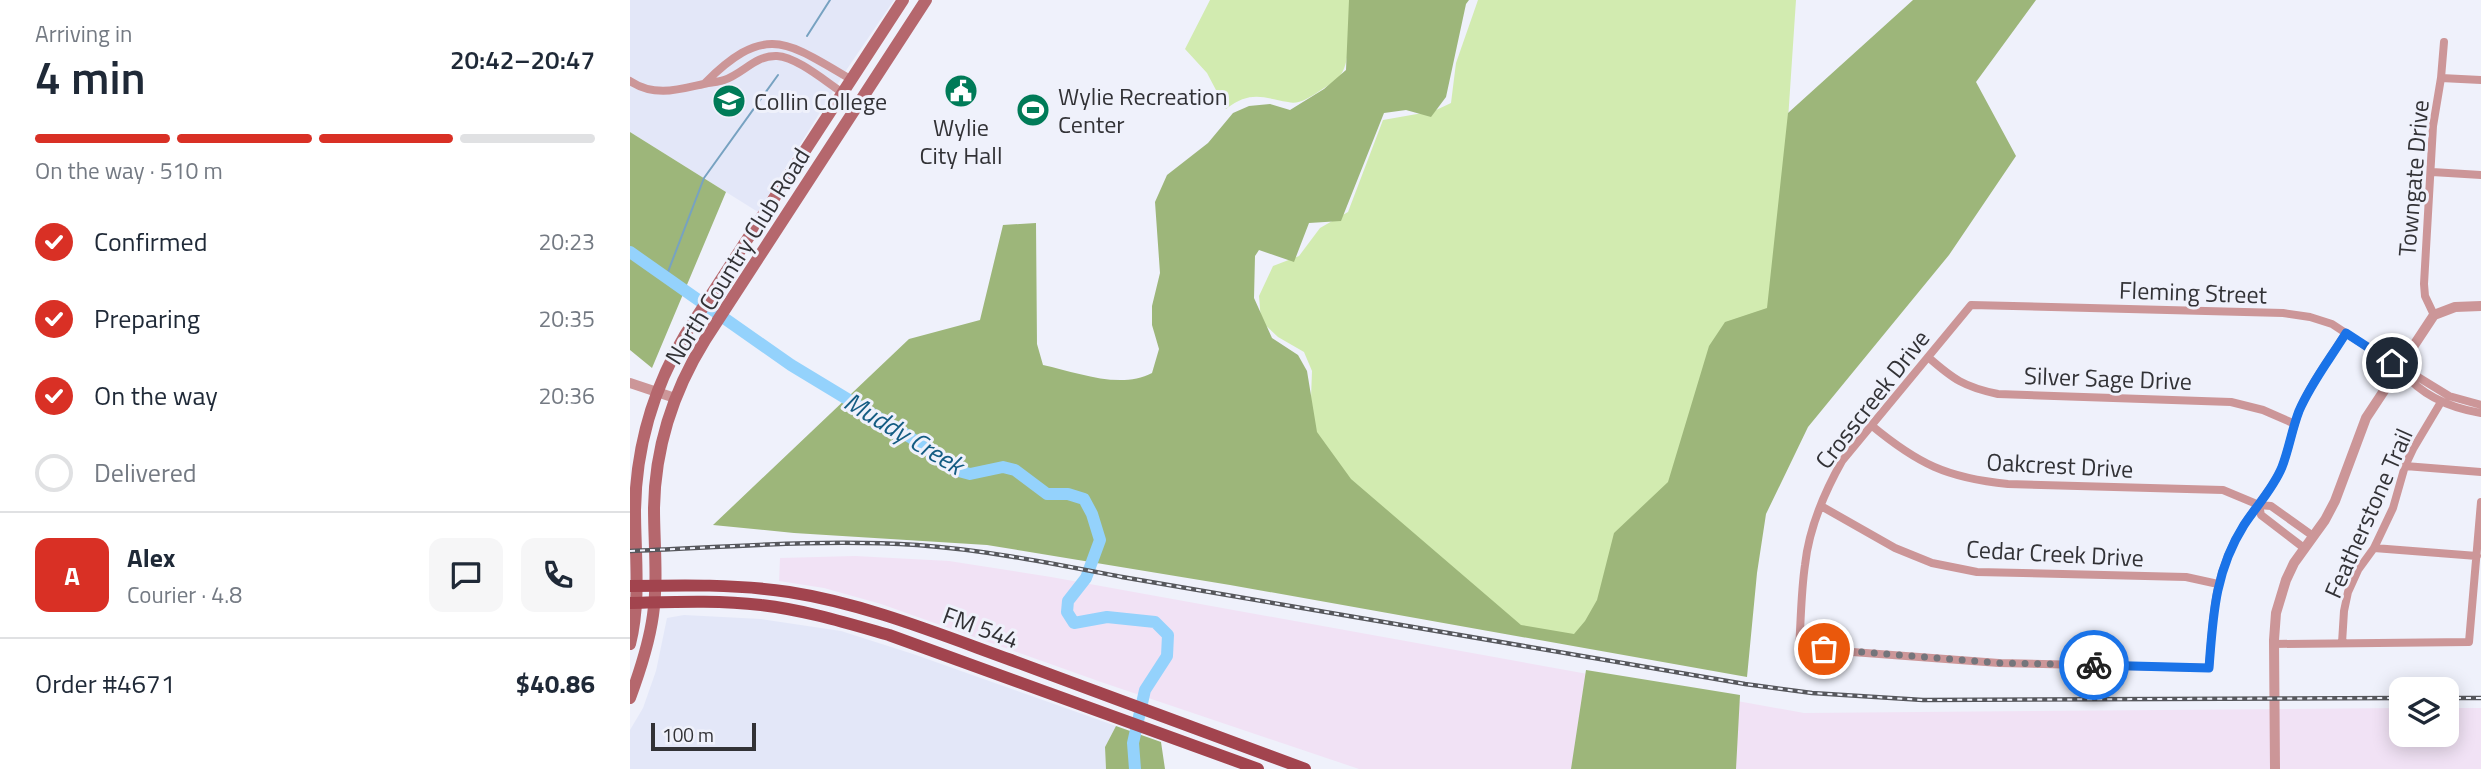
<!DOCTYPE html>
<meta charset="utf-8">
<style>
body{margin:0;font-family:"Titillium Web",sans-serif;background:#f6f6f7;color:#1f2937;height:100vh;display:flex;flex-direction:column;font-size:26px;white-space:nowrap}
*{box-sizing:border-box;margin:0}
p{font-size:23px;color:#747a83}
.icon{flex:none;width:38px;height:38px;fill:none;stroke:currentColor;stroke-width:2;stroke-linecap:round;stroke-linejoin:round}
.map{position:relative;flex:1;overflow:hidden}
.side{display:flex;flex-direction:column;background:#fff;width:630px}
.side>*{flex:none}
.fabs{position:absolute;left:1759px;top:677px;display:grid;gap:14px}
.fabs a{display:grid;place-items:center;width:70px;height:70px;border-radius:14px;background:#fff;box-shadow:0 4px 18px #0003;font-size:35px}
.scale{position:absolute;left:21px;bottom:18px;width:105px;box-sizing:border-box;padding-left:7px;border:4px solid #323236;border-top:0;font-size:19px;line-height:24px;white-space:nowrap;color:#323236;-webkit-text-stroke:5px #eff1fb;paint-order:stroke}
.pin{position:absolute;display:grid;place-items:center;width:60px;height:60px;color:#fff;margin:-30px;border:4px solid #fff;border-radius:50%;box-shadow:0 2px 7px #0007}
.courier{position:absolute;display:grid;place-items:center;width:70px;height:70px;margin:-35px;border:5px solid #1a73e8;border-radius:50%;background:#fff;color:#222;box-shadow:0 2px 9px #0007}
.headline em{font-style:normal;font-weight:600}
.headline div{display:flex;flex-direction:column-reverse}
.headline{display:flex;align-items:center;justify-content:space-between;height:119px;padding:0 35px}
h1{font-size:46px;font-weight:600;line-height:52px}
.bar{display:grid;grid-template-columns:repeat(4,1fr);gap:10px 7px;align-content:center;height:84px;padding:0 35px}
.bar i{height:9px;border-radius:5px;background:#e0e1e3}
.bar .active{background:#d93025}
.bar p{grid-column:span 4}
.line{display:flex;align-items:center;gap:18px;padding:0 35px;border-top:2px solid #e0e1e3}
.line div{flex:1}
.round{display:grid;place-items:center;flex:none;width:74px;height:74px;border-radius:14px;background:#f6f6f7}
ol{padding:0 35px;list-style:none}
li{display:flex;align-items:center;gap:21px;height:77px}
li p{margin-inline-start:auto}
li .icon{padding:7px;border-radius:50%;background:#d93025;color:#fff;stroke-width:4}
li:last-child{color:#747a83}
li i{width:38px;height:38px;border:4px solid #e0e1e3;border-radius:50%}
main{display:flex;flex:1;min-height:0}
.map>svg:first-child{display:block}
.commercial{fill:#f1e2f5}
.built{fill:#e3e7f8}
.green{fill:#d2ebb0}
.forest{fill:#9db67a}
.lines{fill:none;stroke-linecap:round;stroke-linejoin:round}
.stream{stroke:#77a2c1;stroke-width:2}
.river{stroke:#94d2fc;stroke-width:12}
.minor{stroke:#cc9698;stroke-width:8}
.tertiary{stroke:#cc9698;stroke-width:10}
.secondary{stroke:#b5676d;stroke-width:12}
.primary{stroke:#a2444e;stroke-width:12}
.rail-casing{stroke:#56575c;stroke-width:4.5}
.rail{stroke:#eff1fb;stroke-width:2;stroke-dasharray:5;stroke-linecap:butt}
.done{stroke:#74757b;stroke-width:7;stroke-dasharray:0 12.6}
.route{stroke:#1a73e8;stroke-width:9}
.labels{text-anchor:middle;dominant-baseline:central;stroke-width:6;stroke-linejoin:round;paint-order:stroke}
.poi-label{font-size:24px;fill:#323236;stroke:#eff1fb;text-anchor:start}
.street-label{font-size:24px;fill:#323236;stroke:#eff1fb}
.water-label{font-size:26px;font-style:italic;fill:#145c83;stroke:#eff1fb}
</style>
<main>
<section class="side">
<div class="headline"><div><h1>4 min</h1><p>Arriving in</p></div><em>20:42–20:47</em></div>
<div class="bar"><i class="active"></i><i class="active"></i><i class="active"></i><i></i><p>On the way · 510 m</p></div>
<ol>
<li><svg class="icon" aria-label="check" viewBox="0 0 24 24"><path d="M5 12l5 5 9-10"/></svg>Confirmed<p>20:23</p></li>
<li><svg class="icon" aria-label="check" viewBox="0 0 24 24"><path d="M5 12l5 5 9-10"/></svg>Preparing<p>20:35</p></li>
<li><svg class="icon" aria-label="check" viewBox="0 0 24 24"><path d="M5 12l5 5 9-10"/></svg>On the way<p>20:36</p></li>
<li><i></i>Delivered</li>
</ol>
<div class="line" style="height:126px"><b class="round" style="background:#d93025;color:#fff">A</b><div><b>Alex</b><p>Courier · 4.8</p></div><a class="round"><svg class="icon" aria-label="chat" viewBox="0 0 24 24"><path d="M4 5h16v11H9l-5 4z"/></svg></a><a class="round"><svg class="icon" aria-label="phone" viewBox="0 0 24 24"><path d="M5 4h4l2 5-3 2q2 4 5 5l2-3 5 2v4C11 20 4 13 5 4z"/></svg></a></div>
<div class="line" style="height:91px"><div>Order #4671</div><b>$40.86</b></div>
</section>
<div class="map">
<svg width="1851" height="769" viewBox="0 0 1851 769">
<rect width="100%" height="100%" fill="#eff1fb"/>
<path class="commercial" d="M225 556 319 561 421 577 1174 713 1771 708V735H1816L1817 708H1851V769H729L471 682 251 604 194 588 149 581 150 558Z"/>
<path class="built" d="M0 0H264L217 69 128 212 0 132Z
M54 615 131 619 211 631 286 655 486 726 475 747 476 769H0V730L13 708 26 671 37 618Z"/>
<path class="green" d="M580 0H721C719 19 721 55 713 71 708 81 697 86 688 92 679 98 668 105 658 102 631 97 620 91 596 109L577 73 555 49Z
M848 0H1166L1143 345 1021 654 622 579 680 425 682 371 674 352 648 337 631 321 629 296 643 266 669 256 690 228 718 212 753 120 804 111 821 103 826 63Z"/>
<path class="forest" d="M719 0H839L836 4 816 97 801 117 776 110 754 113 711 221 679 223 664 262 629 250 625 256 624 298 642 338 668 355 677 371 687 432 721 479 891 625 944 634 955 621 967 600 984 533 1038 482 1079 346 1095 322 1137 308 1158 113 1283 0H1406L1346 82 1386 156 1319 255 1178 427 1136 514 1127 573 1117 677 600 585 357 545 164 533 83 525 279 339 350 320 373 225 406 223 407 344 413 365C446 372 490 390 522 373L529 349 522 325V306L530 273 525 202 537 175 578 143 603 113 619 106 640 104 660 110 694 89 716 70Z
M0 132 96 192 22 368 0 350Z
M956 670 1110 695 1106 769H941Z
M486 726 531 742 535 769H476L475 747Z"/>
<g class="lines">
<path class="stream" d="M177 36 200 0
M36 277 74 178 148 75"/>
<path class="river" d="M0 252 161 365 280 437 325 470 340 474 373 467 385 470 417 494H438L454 499 462 514 470 540 456 578 438 601 437 612 444 623 477 617 525 622 538 635 537 656 515 690 503 743 505 769"/>
<path class="minor" d="M1811 78 1851 80
M0 81C26 98 50 89 78 83 83 82 89 82 94 80 113 74 125 55 147 56 167 57 196 82 213 93
M75 83C136 22 157 42 222 80
M1802 172 1851 175
M1804 315 1795 296 1794 284 1803 126 1811 78 1814 42
M1716 333C1700 358 1681 383 1669 411 1662 429 1659 449 1652 467 1643 489 1626 505 1614 525 1584 572 1583 614 1579 668L1369 663 1169 648C1171 620 1171 592 1175 565 1179 528 1194 493 1212 461L1341 305 1653 313 1680 317 1702 324 1769 368 1783 374 1819 396 1851 405
M1298 357C1323 379 1334 387 1368 394L1601 402 1633 410 1665 424
M1771 370C1791 395 1820 408 1851 413
M1241 425C1288 464 1317 478 1378 484L1593 490 1629 505 1641 506 1683 536
M1775 466 1851 472
M1629 505 1631 515 1674 548
M1191 506 1265 548 1302 563 1347 572 1556 577 1588 584
M1744 548 1847 556
M1712 643 1714 611 1718 592 1728 570 1744 548 1763 508 1775 466 1783 449 1811 402
M1644 644 1839 642 1851 502"/>
<path class="tertiary" d="M0 383 45 398
M1645 769 1644 640 1646 613 1656 580 1664 563 1695 520 1705 501 1736 418 1804 315 1825 307 1851 306"/>
<path class="secondary" d="M0 644C11 601 5 554 5 510 6 447 23 389 55 335L273 0
M0 698C10 671 19 644 23 615 28 580 24 543 24 508 25 448 44 390 75 340L296 0"/>
<path class="primary" d="M0 586C53 585 106 584 159 592 236 604 309 634 381 660 479 696 577 733 675 769
M0 603C44 602 87 600 131 605 175 610 217 623 259 635L628 769"/>
<defs>
<path id="rail" d="M0 551C96 547 192 539 287 545 357 550 425 564 492 577L1115 684 1182 693 1293 700 1771 698
M1816 698H1851"/>
</defs>
<use href="#rail" class="rail-casing"/>
<use href="#rail" class="rail"/>
</g>
<g class="lines">
<path class="done" d="M1194 649 1369 663 1464 665"/>
<path class="route" d="M1464 665 1579 668C1583 615 1585 571 1614 525 1627 505 1643 489 1652 467 1659 449 1662 429 1669 411 1681 383 1700 359 1716 333L1762 363"/>
</g>
<defs>
<symbol id="civic-disc" viewBox="-11 -11 22 22"><circle r="9.5" fill="#007b58" stroke="#eff1fb"/><path d="M-.6-6.5H3V-4.5H.6V-3L4-1V1h2V6H-6V1h2V-1L-.6-3ZM-1.2 2.5V6h2.4V2.5Z" fill="#fff"/></symbol>
<symbol id="university-disc" viewBox="-11 -11 22 22"><circle r="9.5" fill="#007b58" stroke="#eff1fb"/><path d="M0-5L7-2L0 1L-7-2ZM-4 1L0 2.5L4 1V4Q0 6-4 4Z" fill="#fff"/></symbol>
<symbol id="stadium-disc" viewBox="-11 -11 22 22"><circle r="9.5" fill="#007b58" stroke="#eff1fb"/><path d="M0-5a6.5 5 0 1 0 0 10a6.5 5 0 1 0 0-10ZM-3.5-1.8h7v3.6h-7Z" fill="#fff"/></symbol>
</defs>
<g fill-rule="evenodd">
<use href="#civic-disc" x="312" y="72" width="38" height="38"/>
<use href="#university-disc" x="80" y="82" width="38" height="38"/>
<use href="#stadium-disc" x="384" y="91" width="38" height="38"/>
</g>
<g class="labels">
<g class="poi-label">
<text x="428" y="96">Wylie Recreation<tspan x="428" dy="28">Center</tspan></text>
<text x="124" y="101">Collin College</text>
<text x="331" y="127" text-anchor="middle">Wylie<tspan x="331" dy="28">City Hall</tspan></text>
</g>
<g class="street-label">
<text transform="translate(1783 178) rotate(-85)">Towngate Drive</text>
<text transform="translate(107 256) rotate(-58)">North Country Club Road</text>
<text transform="translate(1563 292) rotate(2)">Fleming Street</text>
<text transform="translate(1478 378) rotate(2)">Silver Sage Drive</text>
<text transform="translate(1242 399) rotate(-52)">Crosscreek Drive</text>
<text transform="translate(1430 465) rotate(3)">Oakcrest Drive</text>
<text transform="translate(1738 513) rotate(-66)">Featherstone Trail</text>
<text transform="translate(1425 553) rotate(3)">Cedar Creek Drive</text>
<text transform="translate(351 627) rotate(20)">FM 544</text>
</g>
<g class="water-label">
<text transform="translate(274 433) rotate(31)">Muddy Creek</text>
</g>
</g>
</svg>
<div class="fabs">
<a><svg class="icon" aria-label="layers" viewBox="0 0 24 24"><path d="M12 4l9 5-9 5-9-5zM3 14l9 5 9-5"/></svg></a>
</div>
<div class="scale">100 m</div>
<div class="pin" style="left:1194px;top:649px;background:#ea580c"><svg class="icon" aria-label="bag" viewBox="0 0 24 24"><path d="M5 8h14l-1 12H6zM9 8a3 3 0 0 1 6 0"/></svg></div>
<div class="pin" style="left:1762px;top:363px;background:#1f2937"><svg class="icon" aria-label="home" viewBox="0 0 24 24"><path d="M3 11l9-7 9 7M6 9v11h12V9"/></svg></div>
<div class="courier" style="left:1464px;top:665px"><svg class="icon" aria-label="bike" viewBox="0 0 24 24"><circle cx="6" cy="16" r="4"/><circle cx="18" cy="16" r="4"/><path d="M6 16l4-8h5l3 8M10 8l3 8H6M13 5h3"/></svg></div>
</div>
</main>
